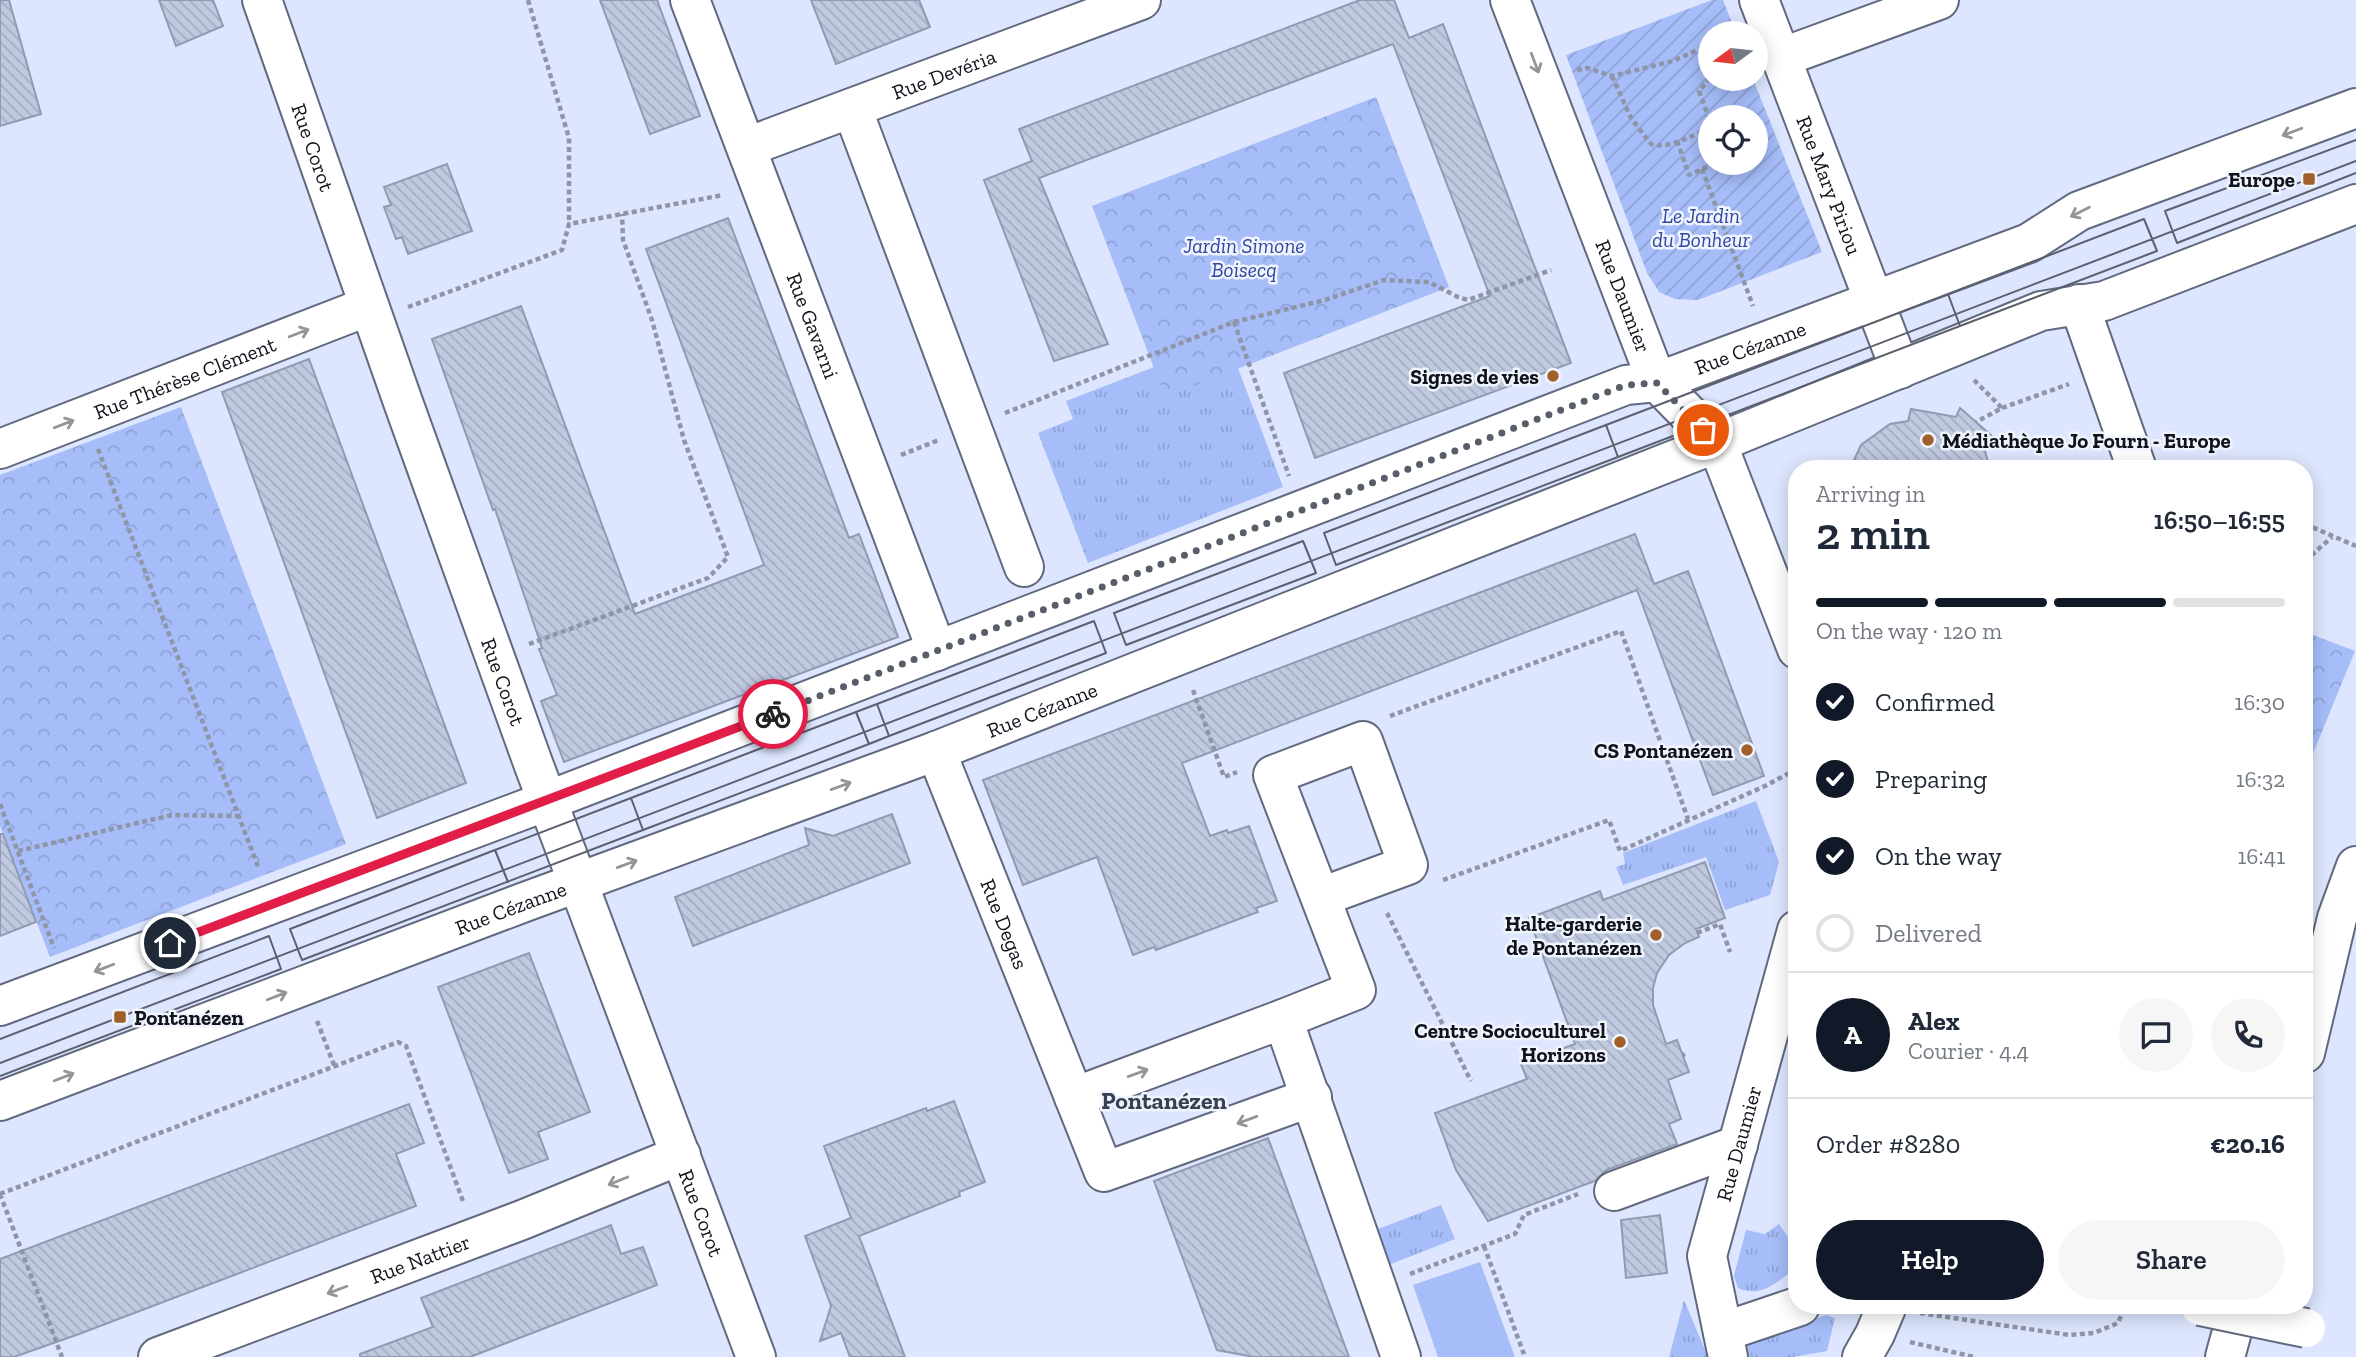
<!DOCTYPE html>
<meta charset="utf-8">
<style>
body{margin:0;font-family:"Zilla Slab",serif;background:#f6f6f7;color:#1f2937;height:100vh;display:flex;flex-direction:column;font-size:26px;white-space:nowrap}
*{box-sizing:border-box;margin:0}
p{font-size:23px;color:#747a83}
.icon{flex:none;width:38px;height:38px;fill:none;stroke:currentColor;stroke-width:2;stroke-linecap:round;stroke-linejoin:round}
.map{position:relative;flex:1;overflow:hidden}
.panel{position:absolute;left:1788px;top:460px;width:525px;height:854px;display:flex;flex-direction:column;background:#fff;border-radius:28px;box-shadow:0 4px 18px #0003}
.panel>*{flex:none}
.needle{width:46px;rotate:255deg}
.controls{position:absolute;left:1698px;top:21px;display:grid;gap:14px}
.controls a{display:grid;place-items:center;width:70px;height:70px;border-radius:50%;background:#fff;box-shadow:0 4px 18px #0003;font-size:35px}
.pin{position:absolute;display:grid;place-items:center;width:60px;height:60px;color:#fff;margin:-30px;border:4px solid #fff;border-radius:50%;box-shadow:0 2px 7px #0007}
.courier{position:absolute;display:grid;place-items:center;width:70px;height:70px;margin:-35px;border:5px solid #e11d48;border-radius:50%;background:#fff;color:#222;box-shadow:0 2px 9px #0007}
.summary em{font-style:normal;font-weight:600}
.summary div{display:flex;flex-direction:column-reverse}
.summary{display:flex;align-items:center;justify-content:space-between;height:119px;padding:0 28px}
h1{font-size:46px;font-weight:600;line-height:52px}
.bar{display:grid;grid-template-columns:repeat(4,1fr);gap:10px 7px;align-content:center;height:84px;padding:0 28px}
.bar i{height:9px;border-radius:5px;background:#e0e1e3}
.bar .current{background:#111827}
.bar p{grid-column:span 4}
.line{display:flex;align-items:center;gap:18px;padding:0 28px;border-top:2px solid #e0e1e3}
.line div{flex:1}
.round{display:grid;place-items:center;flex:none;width:74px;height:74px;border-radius:37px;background:#f6f6f7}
ol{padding:0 28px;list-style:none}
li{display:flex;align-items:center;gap:21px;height:77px}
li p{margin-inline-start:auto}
li .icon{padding:7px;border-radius:50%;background:#111827;color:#fff;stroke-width:4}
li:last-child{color:#747a83}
li i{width:38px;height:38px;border:4px solid #e0e1e3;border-radius:50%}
.primary-button{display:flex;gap:14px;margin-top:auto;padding:14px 28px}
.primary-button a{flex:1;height:80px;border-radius:42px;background:#111827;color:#fff;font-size:28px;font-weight:600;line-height:80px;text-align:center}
.primary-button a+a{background:#f6f6f7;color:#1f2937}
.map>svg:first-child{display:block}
.grass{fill:url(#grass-tufts)}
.forest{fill:url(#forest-crowns)}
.garden{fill:url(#garden-furrows);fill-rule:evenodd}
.pitch{fill:#a6bdf9}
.building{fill:url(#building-back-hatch);stroke:#919ab0;stroke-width:2}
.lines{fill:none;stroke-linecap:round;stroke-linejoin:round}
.minor-casing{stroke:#61697e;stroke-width:42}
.path{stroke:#8e95a7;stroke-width:4.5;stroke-dasharray:5 3.5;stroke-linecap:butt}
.minor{stroke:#fff;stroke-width:38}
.tram{stroke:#5b606e;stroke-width:2}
.minor-bridge-casing{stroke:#61697e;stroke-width:42;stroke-linecap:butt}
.minor-bridge{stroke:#fff;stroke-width:38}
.oneway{stroke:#939598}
.done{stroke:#585d6a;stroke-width:7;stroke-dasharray:0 12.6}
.route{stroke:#e11d48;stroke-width:9}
.poi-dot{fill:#a06029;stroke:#f0f4fd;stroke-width:2.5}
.labels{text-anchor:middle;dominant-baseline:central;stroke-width:5;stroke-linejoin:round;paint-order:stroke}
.street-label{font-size:21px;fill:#10131b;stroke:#f0f4fd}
.poi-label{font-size:21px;font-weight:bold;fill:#10131b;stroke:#f0f4fd;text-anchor:end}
.park-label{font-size:21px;font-style:italic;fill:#2f46a3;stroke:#f0f4fd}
.quarter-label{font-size:24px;font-weight:bold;fill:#384053;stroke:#f0f4fd}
</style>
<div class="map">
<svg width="2356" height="1357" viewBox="0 0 2356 1357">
<defs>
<pattern id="grass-tufts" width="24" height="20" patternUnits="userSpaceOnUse" patternTransform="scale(1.75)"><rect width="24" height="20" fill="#a6bdf9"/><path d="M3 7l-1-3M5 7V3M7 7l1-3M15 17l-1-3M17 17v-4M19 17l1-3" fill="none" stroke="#8ea2d5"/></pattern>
<pattern id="forest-crowns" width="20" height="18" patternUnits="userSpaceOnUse" patternTransform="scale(1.75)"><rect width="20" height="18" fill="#a6bdf9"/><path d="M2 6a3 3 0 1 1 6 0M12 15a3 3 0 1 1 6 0" fill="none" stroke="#8ea2d5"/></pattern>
<pattern id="garden-furrows" width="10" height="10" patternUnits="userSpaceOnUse" patternTransform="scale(1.75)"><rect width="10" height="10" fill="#a6bdf9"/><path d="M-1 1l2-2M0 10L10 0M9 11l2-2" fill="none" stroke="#8ea2d5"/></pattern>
<pattern id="building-back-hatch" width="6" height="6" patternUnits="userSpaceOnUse" patternTransform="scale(1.75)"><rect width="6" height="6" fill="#bfc9e0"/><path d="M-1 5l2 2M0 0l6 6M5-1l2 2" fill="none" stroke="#a3acc0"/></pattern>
</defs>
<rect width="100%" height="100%" fill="#dde6fe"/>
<path class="grass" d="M1227 339 1283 487 1088 563 1038 433 1073 419 1066 401Z
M1756 801 1779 862 1770 895 1725 910 1706 857 1623 885 1616 867 1625 864 1623 853Z
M1441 1205 1455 1239 1386 1266 1373 1231Z
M1779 1224 1797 1250V1267C1780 1280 1761 1299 1738 1288L1734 1276 1746 1230 1765 1234Z
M1684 1300 1708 1357H1669Z
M1826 1315 1835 1318 1827 1351 1793 1357H1746L1747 1347 1750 1343Z"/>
<path class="forest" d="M1376 97 1449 287 1165 397 1092 206Z
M181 407 346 844 50 957 0 826V475Z
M2305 632 2355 651 2305 773Z"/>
<path class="garden" d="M1712 0H1723L1736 33H1710V79H1753L1822 252 1698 300 1675 299 1659 292 1647 273 1566 55ZM1710 117H1755V163H1710Z"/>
<path class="pitch" d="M1480 1262 1515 1357H1438L1413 1285Z"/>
<path class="building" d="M0 0H9L41 114 0 126Z
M159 0H213L223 26 176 46Z
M600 0H657L700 116 650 134Z
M811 0H919L930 27 836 64Z
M1360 0H1394L1409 38 1443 24 1571 363 1315 458 1284 373 1490 296 1393 44 1039 178 1108 344 1054 361 984 180 1032 161 1019 129Z
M447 164 472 231 408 254 402 237 396 239 384 207 391 205 384 187Z
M728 218 849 538 859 534 898 637 564 762 541 701 557 695 539 649 542 648 495 509 493 510 432 339 521 306 635 614 764 565 646 249Z
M309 359 466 783 377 818 222 392Z
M1960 408 1992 436 1983 444 1990 469H1850L1861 445 1890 424 1908 421 1911 409 1956 417Z
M1635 534 1654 584 1688 571 1764 776 1713 795 1637 590 1182 763 1210 836 1227 830 1228 833 1249 826 1277 901 1256 908 1258 912 1156 950 1154 947 1133 955 1097 857 1023 885 983 780Z
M892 814 910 863 693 946 675 897 809 845 805 828 833 836Z
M0 834H3L36 922 0 936Z
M1705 862 1725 918 1696 929 1699 937 1685 943 1669 955 1657 973 1653 988V1005L1666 1044 1677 1040 1689 1072 1668 1080 1681 1119 1669 1124 1677 1144 1606 1170 1595 1181 1488 1221 1456 1170 1435 1113 1527 1079 1521 1064 1575 1044 1529 918 1600 891 1603 900Z
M529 953 590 1112 538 1132 548 1159 509 1173 438 987Z
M954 1101 985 1182 959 1192 960 1196 859 1236 905 1357H850L841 1333 820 1341 831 1306 805 1236 851 1218 824 1146 926 1108 927 1111Z
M409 1104 424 1143 396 1154 416 1206 79 1334 14 1357H0V1259Z
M1268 1138 1349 1357H1254L1217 1350 1154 1181Z
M1660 1215 1667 1273 1626 1278 1621 1220Z
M611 1225 621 1254 643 1247 657 1285 470 1357H360V1354L433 1327 421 1298Z"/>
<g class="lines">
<defs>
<g id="minor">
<path id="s1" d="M262 0 403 402 533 763 756 1357"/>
<path id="s2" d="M690 0 937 651"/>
<path id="s3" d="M1510 0 1657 382 1717 443 1797 649"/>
<path id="s4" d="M1759 0 1900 369"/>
<path d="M1780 58 1939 0"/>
<path d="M852 108 1024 567"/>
<path id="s5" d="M747 147 1141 0"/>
<path d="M2079 304 2137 469"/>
<path id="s6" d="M0 449 369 306"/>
<path id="s7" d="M936 751 1104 1172 1312 1097"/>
<path id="s8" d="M0 1006 547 801 1626 385 1657 382 2029 243 2079 211 2356 108"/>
<path d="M1283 1019 1356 990 1273 775 1363 741 1408 865 1321 897"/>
<path d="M2305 1053 2337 918 2356 866"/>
<path d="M1074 1097 1283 1019 1401 1357"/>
<path id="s9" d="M0 1101 522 903 936 751 1717 443 2041 311 2104 301 2356 204"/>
<path d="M1614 1191 1738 1145"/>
<path d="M1723 1332 1800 1306"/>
<path id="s10" d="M158 1357 522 1220 681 1155"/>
<path id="s11" d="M1728 1357 1707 1256 1797 930"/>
<path d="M1862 1357 1875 1334 1886 1308"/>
<path d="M2225 1357 2239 1306"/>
</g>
</defs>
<use href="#minor" class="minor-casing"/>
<path class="path" d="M528 0 569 138V224
M1577 70 1587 68 1612 76 1673 61 1702 48 1710 50
M1612 76 1631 118 1651 144C1668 150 1693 135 1710 128
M1710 78 1699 91 1710 121
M1677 141 1689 175 1716 163
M1702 169 1753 306
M408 307 562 250 569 224 723 195
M1234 322 1289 476
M1974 380 2002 408 1976 422
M2002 408 2069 384
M1005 413 1234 322 1325 300 1384 280 1429 282 1458 297 1468 300 1551 270
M98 449 259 869
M901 455 939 440
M2226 469 2255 466 2259 469
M2305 524 2356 546
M2305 561 2332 537
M529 644 708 578 728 557 684 440 652 320 623 240 622 214
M1193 690 1224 777 1237 772
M1390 716 1621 631 1688 819
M0 804 54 948
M18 851 172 815 238 816
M1443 880 1609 820 1620 851 1765 786 1797 769
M1387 913 1471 1081
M1697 933 1720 924 1730 952
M317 1021 334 1065
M1683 1055 1685 1054
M0 1194 398 1042 406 1046 464 1204
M0 1194 62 1357
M1484 1246 1525 1357
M2305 1269 2308 1289
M1410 1274 1515 1234 1524 1215 1578 1194
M1920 1313 2069 1335 2094 1333 2118 1323 2125 1306
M1910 1342 1974 1357"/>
<use href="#minor" class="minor"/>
<path class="tram" d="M2356 140 2165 211 2177 243 2356 173
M2144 219 2157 251 1960 326 1948 294Z
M1948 294 1960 326 1618 457 1606 425Z
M1606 425 1618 457 1336 565 1324 533Z
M1303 541 1316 573 1126 645 1114 613Z
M1094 621 1106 653 889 736 877 704Z
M869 744 856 712 877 704 889 736 869 744 643 830 631 798 856 712 869 744
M508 882 495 850 631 798 643 830 302 960 290 929 495 850 508 882
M0 1039 269 936 281 969 0 1076
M0 1063 2356 161"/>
<defs>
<path id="minor-bridge" d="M2200 1306 2306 1328"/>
</defs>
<use href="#minor-bridge" class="minor-bridge-casing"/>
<use href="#minor-bridge" class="minor-bridge"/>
</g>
<defs><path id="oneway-shaft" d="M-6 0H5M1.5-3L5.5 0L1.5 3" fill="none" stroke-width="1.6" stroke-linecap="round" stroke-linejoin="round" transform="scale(1.75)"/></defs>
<g class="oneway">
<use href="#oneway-shaft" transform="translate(1535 63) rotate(69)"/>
<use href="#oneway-shaft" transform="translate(2292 132) rotate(159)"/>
<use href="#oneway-shaft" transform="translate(2080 212) rotate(153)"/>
<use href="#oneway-shaft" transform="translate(299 333) rotate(-21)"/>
<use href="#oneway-shaft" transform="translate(64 424) rotate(-21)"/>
<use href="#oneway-shaft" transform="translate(841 786) rotate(-20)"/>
<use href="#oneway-shaft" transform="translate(627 864) rotate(-20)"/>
<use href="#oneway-shaft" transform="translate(104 968) rotate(159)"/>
<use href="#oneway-shaft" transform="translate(277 996) rotate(-21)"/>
<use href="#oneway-shaft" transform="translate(1138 1073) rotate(-20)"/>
<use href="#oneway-shaft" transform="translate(64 1077) rotate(-21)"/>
<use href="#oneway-shaft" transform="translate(1247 1120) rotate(160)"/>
<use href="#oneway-shaft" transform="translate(618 1181) rotate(158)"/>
<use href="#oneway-shaft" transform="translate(337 1290) rotate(159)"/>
</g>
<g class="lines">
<path class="done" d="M773 714 1626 385 1657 383 1703 430"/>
<path class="route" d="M170 943 773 714"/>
</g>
<g class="poi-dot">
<rect x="2302" y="172" width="14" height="14" rx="3.5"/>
<circle cx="1553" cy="376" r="7"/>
<circle cx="1928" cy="440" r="7"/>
<circle cx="1747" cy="750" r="7"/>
<circle cx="1656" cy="935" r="7"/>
<rect x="113" y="1010" width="14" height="14" rx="3.5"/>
<circle cx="1620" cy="1042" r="7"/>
</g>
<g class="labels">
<g class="street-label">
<text stroke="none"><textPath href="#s5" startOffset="210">Rue Devéria</textPath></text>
<text stroke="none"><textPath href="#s1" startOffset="156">Rue Corot</textPath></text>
<text stroke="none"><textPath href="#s4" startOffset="198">Rue Mary Piriou</textPath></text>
<text stroke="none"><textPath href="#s3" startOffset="317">Rue Daumier</textPath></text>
<text stroke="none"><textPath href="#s2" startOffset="348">Rue Gavarni</textPath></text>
<text stroke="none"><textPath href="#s8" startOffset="1871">Rue Cézanne</textPath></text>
<text stroke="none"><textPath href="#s6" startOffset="198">Rue Thérèse Clément</textPath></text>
<text stroke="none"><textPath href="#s1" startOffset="723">Rue Corot</textPath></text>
<text stroke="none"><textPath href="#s9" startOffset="1113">Rue Cézanne</textPath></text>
<text stroke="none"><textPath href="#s9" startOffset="546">Rue Cézanne</textPath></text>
<text stroke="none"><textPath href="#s7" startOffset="186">Rue Degas</textPath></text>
<text stroke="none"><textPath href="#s11" startOffset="220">Rue Daumier</textPath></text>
<text stroke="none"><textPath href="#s1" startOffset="1290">Rue Corot</textPath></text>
<text stroke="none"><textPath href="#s10" startOffset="280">Rue Nattier</textPath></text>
</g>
<g class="poi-label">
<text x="2295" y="179">Europe</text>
<text x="1539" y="376">Signes de vies</text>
<text x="1942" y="440" text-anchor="start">Médiathèque Jo Fourn - Europe</text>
<text x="1733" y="750">CS Pontanézen</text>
<text x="1642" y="923">Halte-garderie<tspan x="1642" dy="24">de Pontanézen</tspan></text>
<text x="134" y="1017" text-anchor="start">Pontanézen</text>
<text x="1606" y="1030">Centre Socioculturel<tspan x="1606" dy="24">Horizons</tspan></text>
</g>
<g class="park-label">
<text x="1701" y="215">Le Jardin<tspan x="1701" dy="24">du Bonheur</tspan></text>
<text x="1244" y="245">Jardin Simone<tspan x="1244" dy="24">Boisecq</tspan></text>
</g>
<g class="quarter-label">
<text x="1164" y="1100">Pontanézen</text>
</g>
</g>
</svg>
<div class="controls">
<a><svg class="needle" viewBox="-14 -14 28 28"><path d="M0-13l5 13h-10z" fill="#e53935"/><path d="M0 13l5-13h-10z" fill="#747a83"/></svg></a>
<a><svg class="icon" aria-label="locate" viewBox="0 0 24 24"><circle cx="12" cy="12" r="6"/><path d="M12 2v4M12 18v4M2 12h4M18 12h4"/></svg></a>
</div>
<div class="pin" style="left:1703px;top:430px;background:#ea580c"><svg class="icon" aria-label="bag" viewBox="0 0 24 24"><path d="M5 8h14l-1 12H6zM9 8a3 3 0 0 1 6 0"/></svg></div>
<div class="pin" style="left:170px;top:943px;background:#1f2937"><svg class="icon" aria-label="home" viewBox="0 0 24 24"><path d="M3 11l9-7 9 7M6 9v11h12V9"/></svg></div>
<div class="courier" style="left:773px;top:714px"><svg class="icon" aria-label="bike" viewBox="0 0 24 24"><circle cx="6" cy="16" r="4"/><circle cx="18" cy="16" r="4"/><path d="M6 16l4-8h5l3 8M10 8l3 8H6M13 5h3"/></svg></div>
<section class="panel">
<div class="summary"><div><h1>2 min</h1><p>Arriving in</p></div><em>16:50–16:55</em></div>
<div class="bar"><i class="current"></i><i class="current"></i><i class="current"></i><i></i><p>On the way · 120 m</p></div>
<ol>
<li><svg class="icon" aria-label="check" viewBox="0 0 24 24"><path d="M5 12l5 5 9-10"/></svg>Confirmed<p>16:30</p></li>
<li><svg class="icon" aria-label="check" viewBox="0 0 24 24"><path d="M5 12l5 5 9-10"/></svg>Preparing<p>16:32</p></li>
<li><svg class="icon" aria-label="check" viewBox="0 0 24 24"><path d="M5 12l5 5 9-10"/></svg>On the way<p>16:41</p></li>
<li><i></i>Delivered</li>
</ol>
<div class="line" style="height:126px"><b class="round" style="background:#111827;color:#fff">A</b><div><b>Alex</b><p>Courier · 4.4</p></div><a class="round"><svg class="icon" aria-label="chat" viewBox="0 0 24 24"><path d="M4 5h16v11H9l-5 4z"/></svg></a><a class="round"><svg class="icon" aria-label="phone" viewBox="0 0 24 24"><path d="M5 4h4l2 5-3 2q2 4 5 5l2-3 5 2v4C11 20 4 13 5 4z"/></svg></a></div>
<div class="line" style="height:91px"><div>Order #8280</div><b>€20.16</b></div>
<div class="primary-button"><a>Help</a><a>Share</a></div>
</section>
</div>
